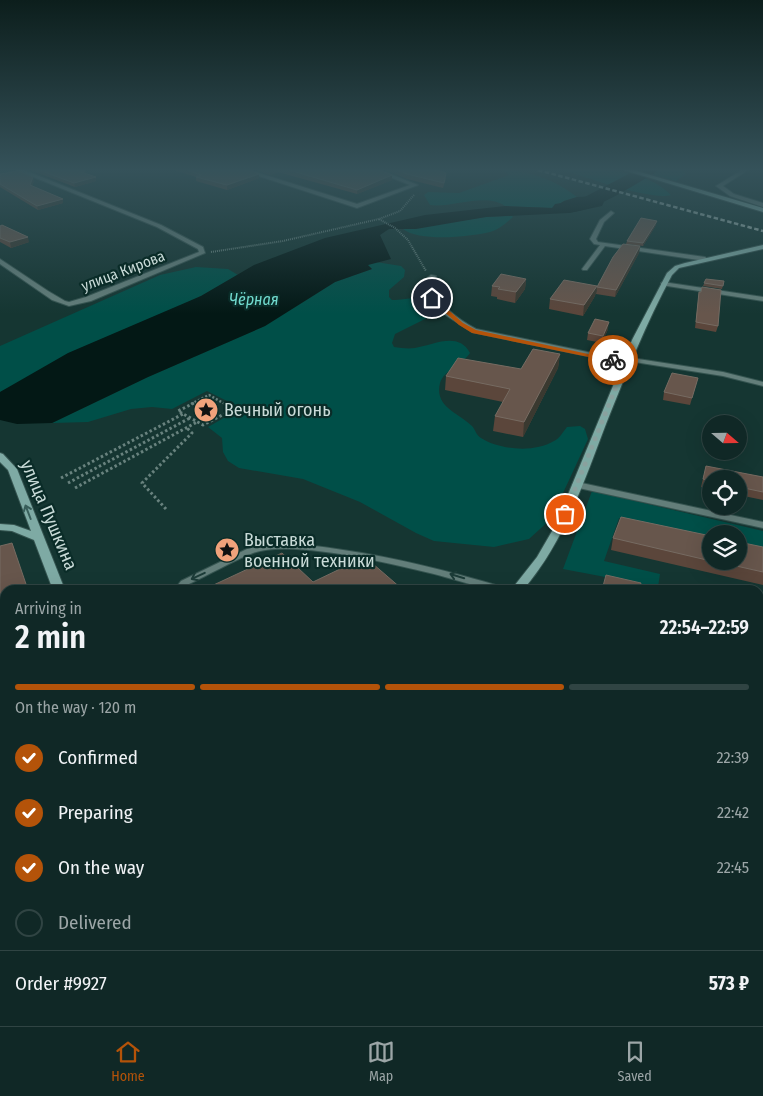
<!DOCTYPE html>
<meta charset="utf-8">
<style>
body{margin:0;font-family:"Fira Sans Condensed",sans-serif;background:#19302e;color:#f1f3f6;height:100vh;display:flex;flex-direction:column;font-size:19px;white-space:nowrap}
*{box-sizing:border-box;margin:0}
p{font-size:16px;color:#9ca6a7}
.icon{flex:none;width:28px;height:28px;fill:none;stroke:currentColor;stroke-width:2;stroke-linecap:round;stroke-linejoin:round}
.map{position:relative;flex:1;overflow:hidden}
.drawer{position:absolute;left:0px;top:585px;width:764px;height:441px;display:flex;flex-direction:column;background:#102826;border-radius:15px 15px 0 0;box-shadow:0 5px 20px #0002,0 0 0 1px #304443}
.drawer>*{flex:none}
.needle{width:32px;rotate:110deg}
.controls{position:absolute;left:702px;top:415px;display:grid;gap:10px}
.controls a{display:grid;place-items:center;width:45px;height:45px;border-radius:50%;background:#102826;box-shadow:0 5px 20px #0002,0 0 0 1px #304443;font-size:25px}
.pin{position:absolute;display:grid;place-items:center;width:42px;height:42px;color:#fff;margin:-21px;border:2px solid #fff;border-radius:50%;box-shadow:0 1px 5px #0007}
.courier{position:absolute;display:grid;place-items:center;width:50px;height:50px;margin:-25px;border:4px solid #b45309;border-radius:50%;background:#fff;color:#222;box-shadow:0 1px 6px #0007}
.summary em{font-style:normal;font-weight:600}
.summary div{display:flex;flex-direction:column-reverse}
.summary{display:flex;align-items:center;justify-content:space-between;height:85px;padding:0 15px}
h1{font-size:32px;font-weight:600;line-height:38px}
.bar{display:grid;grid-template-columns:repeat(4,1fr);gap:8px 5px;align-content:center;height:60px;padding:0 15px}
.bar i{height:6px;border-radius:4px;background:#304443}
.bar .active{background:#b45309}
.bar p{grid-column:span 4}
.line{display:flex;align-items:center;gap:12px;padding:0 15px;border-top:1px solid #304443}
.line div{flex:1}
ol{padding:0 15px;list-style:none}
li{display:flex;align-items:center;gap:15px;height:55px}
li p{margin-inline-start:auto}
li .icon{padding:5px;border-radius:50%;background:#b45309;color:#fff;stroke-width:4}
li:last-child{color:#9ca6a7}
li i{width:28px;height:28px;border:2px solid #304443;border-radius:50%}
.tabs{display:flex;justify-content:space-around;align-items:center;height:70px;border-top:1px solid #304443;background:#102826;font-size:14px;color:#9ca6a7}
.tabs a{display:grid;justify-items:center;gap:2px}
.tabs .active{color:#b45309}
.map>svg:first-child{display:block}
.green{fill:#004f48}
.water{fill:#031815}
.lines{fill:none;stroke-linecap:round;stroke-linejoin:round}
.river{fill:#031815;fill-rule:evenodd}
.lane-casing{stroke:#355450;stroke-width:2}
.street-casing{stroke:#355450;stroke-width:2}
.secondary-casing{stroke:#355450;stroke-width:2}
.path-far2{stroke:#68827e;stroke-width:2;stroke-dasharray:1 1;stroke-linecap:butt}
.path-far1{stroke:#68827e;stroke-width:2.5;stroke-dasharray:2 2;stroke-linecap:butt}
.path{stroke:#68827e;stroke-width:3;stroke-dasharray:2.5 2.5;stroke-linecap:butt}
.lane{fill:#637e7a;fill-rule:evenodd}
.street{fill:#637e7a;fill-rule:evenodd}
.secondary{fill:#7eaaa4;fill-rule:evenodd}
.rail{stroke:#9bb1ad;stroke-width:2.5;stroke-dasharray:4.5 2.5;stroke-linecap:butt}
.wall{fill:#5b463b}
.shaded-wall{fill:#3a3930}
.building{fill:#67564c;stroke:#766b62}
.oneway{stroke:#385e5a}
.oneway2{stroke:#1c3c38}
.route{fill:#b45309}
.done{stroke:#8aa19e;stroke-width:5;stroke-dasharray:0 9}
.labels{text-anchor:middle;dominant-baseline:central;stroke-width:4.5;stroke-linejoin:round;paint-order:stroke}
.far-street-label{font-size:15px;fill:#c9dbd8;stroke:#0a2c28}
.far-water-label{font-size:16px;font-style:italic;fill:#71dace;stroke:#0a2c28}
.poi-label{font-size:18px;fill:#c9dbd8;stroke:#0a2c28;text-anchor:start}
.street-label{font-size:18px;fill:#c9dbd8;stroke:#0a2c28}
</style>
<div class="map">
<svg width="763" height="1026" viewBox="0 0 763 1026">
<rect width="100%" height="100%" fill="#153632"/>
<path class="green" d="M502 170C528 170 556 180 577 197L564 201 553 208 505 206C485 192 453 208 430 205L424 195 428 192 459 193 509 175Z
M563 170C599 170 644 167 671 195 651 201 586 177 563 170Z
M633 170H682L686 174 676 181Z
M512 216 513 217C506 223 499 230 490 232 470 237 419 242 403 229L486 217Z
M376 262 401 266 405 270 404 277 389 290V297L392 300C414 299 415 293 430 313L427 318 395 334 392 343 394 347C401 348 408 349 415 348 434 345 458 331 470 353 463 364 444 370 440 383 434 407 459 413 472 426 475 429 476 435 481 438 500 450 534 453 554 441 559 439 563 432 567 427L580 426 585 429 588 439 551 519 529 539 494 547 434 541 416 533 360 502 303 479 239 468 228 461 223 452 222 438 208 427 241 408 207 391 172 409 152 407 131 409 88 422 52 423 148 377 265 326 335 282 372 269 367 265Z
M196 267 228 269 238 275 201 296 0 392V346L160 275Z
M592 491 763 531V551L739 545V534H711V539L619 518 604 561 660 574 658 587 563 569Z"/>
<path class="water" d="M598 196 604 202 602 206 569 213 486 217 416 229H389L380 235 391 259 368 265 372 269 335 282 265 326 148 377 52 423 17 424 0 420V392L68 353 201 296 254 265 325 238 425 215 505 206 553 208 564 201 577 197Z"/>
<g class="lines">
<path class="river" d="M636 170H657L655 173C628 188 585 219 555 212L552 208 555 204 579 200Z"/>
<defs>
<path id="lane" d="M611 211 614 213 604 222 596 239 598 242 705 257 708 259 705 261 605 246 587 270H583L582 269 600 245 594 244 590 239 600 220Z
M431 275 436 276 431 281 429 286C440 305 457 319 476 329L626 360 629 362 626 364 472 332 444 314 433 301 423 286 426 279Z
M270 544C295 543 318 546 343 550 398 558 452 572 506 588L508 590C481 590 456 579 430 573 389 563 290 539 253 553 230 562 209 575 187 585L184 590H174L181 581 247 549Z"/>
<path id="street" d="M16 170H24L161 225 203 247 205 253 91 301 69 306 52 300 0 264V259L48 291 65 301 69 302 86 297 199 252 198 249 157 227Z
M240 170H249L357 204 410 185 372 170H380L418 185 357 208Z
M742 170H748L723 186 734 194 763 203V207L730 196 716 186Z
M663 282 763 297V301L661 285V283Z
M625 357 723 372 763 382V386L723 376 628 361 624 359Z
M577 482 763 522V528L574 487 572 485 574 483Z
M5 852V866L0 868V854Z
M763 910V926L759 927V911Z
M759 947 763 949V967L759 965Z"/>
<path id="secondary" d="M624 170H633L763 208V212Z
M763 245V249L679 268 672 275C646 323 626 374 606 424 584 482 564 542 523 590H511L537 557 555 526 632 340 667 273 675 266 685 263Z
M0 453 3 454 17 469 65 590H53L34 540 12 531 0 530V524L14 525 31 531 8 470 0 462Z
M192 1021H208L210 1026H194Z"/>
</defs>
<use href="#lane" class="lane-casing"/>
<use href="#street" class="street-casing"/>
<use href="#secondary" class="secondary-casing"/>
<path class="path-far2" d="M414 195 400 211 379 219 395 228 408 240 426 271
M211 252 283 241 379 219"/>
<path class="path-far1" d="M191 404 209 395 225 404"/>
<path class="path" d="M194 403 178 411 203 425 234 409 223 403
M61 478 183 414
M68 483 190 418
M75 488 197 422
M166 509 142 483 192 433 186 427"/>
<use href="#lane" class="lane"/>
<use href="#street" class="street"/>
<use href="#secondary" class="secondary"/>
<path class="rail" d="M538 170 763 231"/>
</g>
<path class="wall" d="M30 170H84L85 171 86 174 96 177V181L75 187Z
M174 170H249L259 174V178L227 190 196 181V177Z
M256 170H379L392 180 357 194 278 172 270 175Z
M386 170H437L446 178 443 188 407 179Z
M0 174 34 181 32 186 63 199V203L38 210 0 187Z
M656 225 643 246 626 244 627 241Z
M0 226 29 242 11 248 0 242Z
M640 246 639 253 615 297 596 294 597 287Z
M526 279 525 289 515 303 497 299V297L491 296 492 286Z
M706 279 724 281 722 289 703 286Z
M597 286 595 296 583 316 549 309 550 299Z
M699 292H701L718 326 716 332 695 328Z
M608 329 602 343 587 340 588 333Z
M560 354 558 368 523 437 493 431 495 416 503 402 445 390 446 376 521 369Z
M698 378 690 405 663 400 664 392Z
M706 466 763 477V500L739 495V479H711V489L701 487Z
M711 536V561H739L763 547V585L611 550 613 538Z
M763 614V723L760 727H759V618Z
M494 1021H558L553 1026H498Z
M629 1021H692L697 1026H633Z"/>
<path class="shaded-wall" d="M269 170H278V172L270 175Z
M259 174V178L227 190V185Z
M392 175V180L357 194V190Z
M33 177 34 181 31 188 30 185Z
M96 177V181L75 187 74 183Z
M63 199V203L38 210 37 206Z
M657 221 656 225 643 246V243Z
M28 237 29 242 11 248 10 242Z
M640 246 639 253 615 297 616 290Z
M526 279 525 289 515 303 516 292Z
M597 286 595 296 583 316 584 305Z
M609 322 608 329 602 343 603 336Z
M560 354 558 368 523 437 524 422Z
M763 718V723L760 727Z
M5 759V779L0 781V761Z
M763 858V867L759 870V861Z
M92 1021H129L120 1026H83Z
M547 1021H558L553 1026H542Z"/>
<path class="building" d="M39 170H84L85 171 81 172 96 177 74 183Z
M187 170H249L259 174 227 185 196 177 201 175Z
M289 170H379L392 175 357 190Z
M397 170H437L446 173 444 183 407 174Z
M18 171 33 177 30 185 63 199 37 206 0 184V174Z
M641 218 657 221 643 243 627 241Z
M2 225 28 237 10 242 0 238V226Z
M623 244 640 246 616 290 597 287 613 257Z
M501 274 526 279 516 292 498 289 500 287 492 286Z
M706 279 724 281 723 286 704 283Z
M564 280 597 286 584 305 550 299Z
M702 287 721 290 718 326 696 322 699 292H701Z
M595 319 609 322 603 336 588 333Z
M533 349 560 354 524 422 495 416 510 389 446 376 458 358 521 369Z
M672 373 698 378 692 398 664 392Z
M706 466 763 477V492L739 487V479H711V481L703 479Z
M621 517 711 536V561L613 538Z
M739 542 763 547V572L714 561H739Z
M12 543 28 590H5V667L0 650V546Z
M282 553 313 582 365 557 402 589 400 590H206L205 589Z
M606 575 641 583 639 590H602Z
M763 614V709L759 706V618Z
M5 744V759L0 761V746Z
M759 780 763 784V858L759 861Z
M5 958V1021H92L83 1026H0V960Z
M763 987V1026H718L723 1021H759V990Z
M402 1021H427L431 1026H394Z
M506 1021H547L542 1026H510Z
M644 1021H692L697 1026H648Z"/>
<defs><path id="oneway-shaft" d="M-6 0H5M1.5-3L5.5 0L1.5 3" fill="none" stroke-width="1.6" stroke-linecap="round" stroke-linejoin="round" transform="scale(1.25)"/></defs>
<use class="oneway" href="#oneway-shaft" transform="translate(28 512) rotate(-111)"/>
<g class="oneway2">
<use href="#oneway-shaft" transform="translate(198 576) rotate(155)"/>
<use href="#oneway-shaft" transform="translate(457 576) rotate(-163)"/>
</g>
<linearGradient id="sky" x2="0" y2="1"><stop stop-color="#0c1e1c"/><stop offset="0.54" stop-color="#35525a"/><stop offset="1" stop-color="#35525a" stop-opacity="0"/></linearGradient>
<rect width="763" height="314" fill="url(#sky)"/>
<path class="route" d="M430 297H434L463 323 476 330 616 360 613 362 472 333 459 325 430 299Z"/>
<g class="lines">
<path class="done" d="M565 514 626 362 613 360"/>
</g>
<defs>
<symbol id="sight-disc" viewBox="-11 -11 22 22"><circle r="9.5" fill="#f1a27b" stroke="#0a2c28"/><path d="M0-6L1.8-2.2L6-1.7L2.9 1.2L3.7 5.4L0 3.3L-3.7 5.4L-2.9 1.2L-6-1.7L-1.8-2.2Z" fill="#111"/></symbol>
</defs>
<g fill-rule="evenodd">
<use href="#sight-disc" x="192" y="396" width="28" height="28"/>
<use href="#sight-disc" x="213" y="536" width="28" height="28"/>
</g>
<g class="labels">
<g class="far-street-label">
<text transform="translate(123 271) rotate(-21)">улица Кирова</text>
</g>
<g class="far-water-label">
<text x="254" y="299">Чёрная</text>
</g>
<g class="poi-label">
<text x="224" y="410">Вечный огонь</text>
<text x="244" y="540">Выставка<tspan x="244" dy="21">военной техники</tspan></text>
</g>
<g class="street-label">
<text transform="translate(49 515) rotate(67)">улица Пушкина</text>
</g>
</g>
</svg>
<div class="controls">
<a><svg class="needle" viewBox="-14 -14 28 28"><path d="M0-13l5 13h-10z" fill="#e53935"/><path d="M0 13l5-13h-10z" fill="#9ca6a7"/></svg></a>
<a><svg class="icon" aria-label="locate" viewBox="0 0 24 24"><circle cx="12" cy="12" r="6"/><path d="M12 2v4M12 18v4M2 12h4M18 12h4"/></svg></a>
<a><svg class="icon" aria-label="layers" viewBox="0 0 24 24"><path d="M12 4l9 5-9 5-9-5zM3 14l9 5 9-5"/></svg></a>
</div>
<div class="pin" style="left:565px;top:514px;background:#ea580c"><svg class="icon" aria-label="bag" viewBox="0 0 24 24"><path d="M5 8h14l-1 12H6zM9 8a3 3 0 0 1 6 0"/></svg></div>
<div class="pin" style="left:432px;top:298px;background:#1f2937"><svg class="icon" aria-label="home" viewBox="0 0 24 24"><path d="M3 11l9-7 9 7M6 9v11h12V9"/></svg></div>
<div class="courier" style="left:613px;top:360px"><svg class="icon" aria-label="bike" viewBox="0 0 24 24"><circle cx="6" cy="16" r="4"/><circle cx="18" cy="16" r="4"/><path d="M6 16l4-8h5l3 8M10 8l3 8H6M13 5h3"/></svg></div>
<section class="drawer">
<div class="summary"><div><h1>2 min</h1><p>Arriving in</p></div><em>22:54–22:59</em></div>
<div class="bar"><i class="active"></i><i class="active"></i><i class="active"></i><i></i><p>On the way · 120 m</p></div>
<ol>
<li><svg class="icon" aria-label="check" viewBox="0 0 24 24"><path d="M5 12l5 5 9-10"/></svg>Confirmed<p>22:39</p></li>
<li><svg class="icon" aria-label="check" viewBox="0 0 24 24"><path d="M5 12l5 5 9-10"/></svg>Preparing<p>22:42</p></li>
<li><svg class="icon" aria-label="check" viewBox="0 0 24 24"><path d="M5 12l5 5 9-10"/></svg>On the way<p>22:45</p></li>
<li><i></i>Delivered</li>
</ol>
<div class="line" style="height:65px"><div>Order #9927</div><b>573 ₽</b></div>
</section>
</div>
<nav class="tabs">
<a class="active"><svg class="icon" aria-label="home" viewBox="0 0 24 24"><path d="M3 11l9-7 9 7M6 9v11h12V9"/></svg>Home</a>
<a><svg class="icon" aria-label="map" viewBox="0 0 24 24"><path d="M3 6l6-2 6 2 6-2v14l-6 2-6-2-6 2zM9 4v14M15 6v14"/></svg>Map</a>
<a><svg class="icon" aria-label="saved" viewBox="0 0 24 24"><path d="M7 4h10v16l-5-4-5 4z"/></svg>Saved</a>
</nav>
